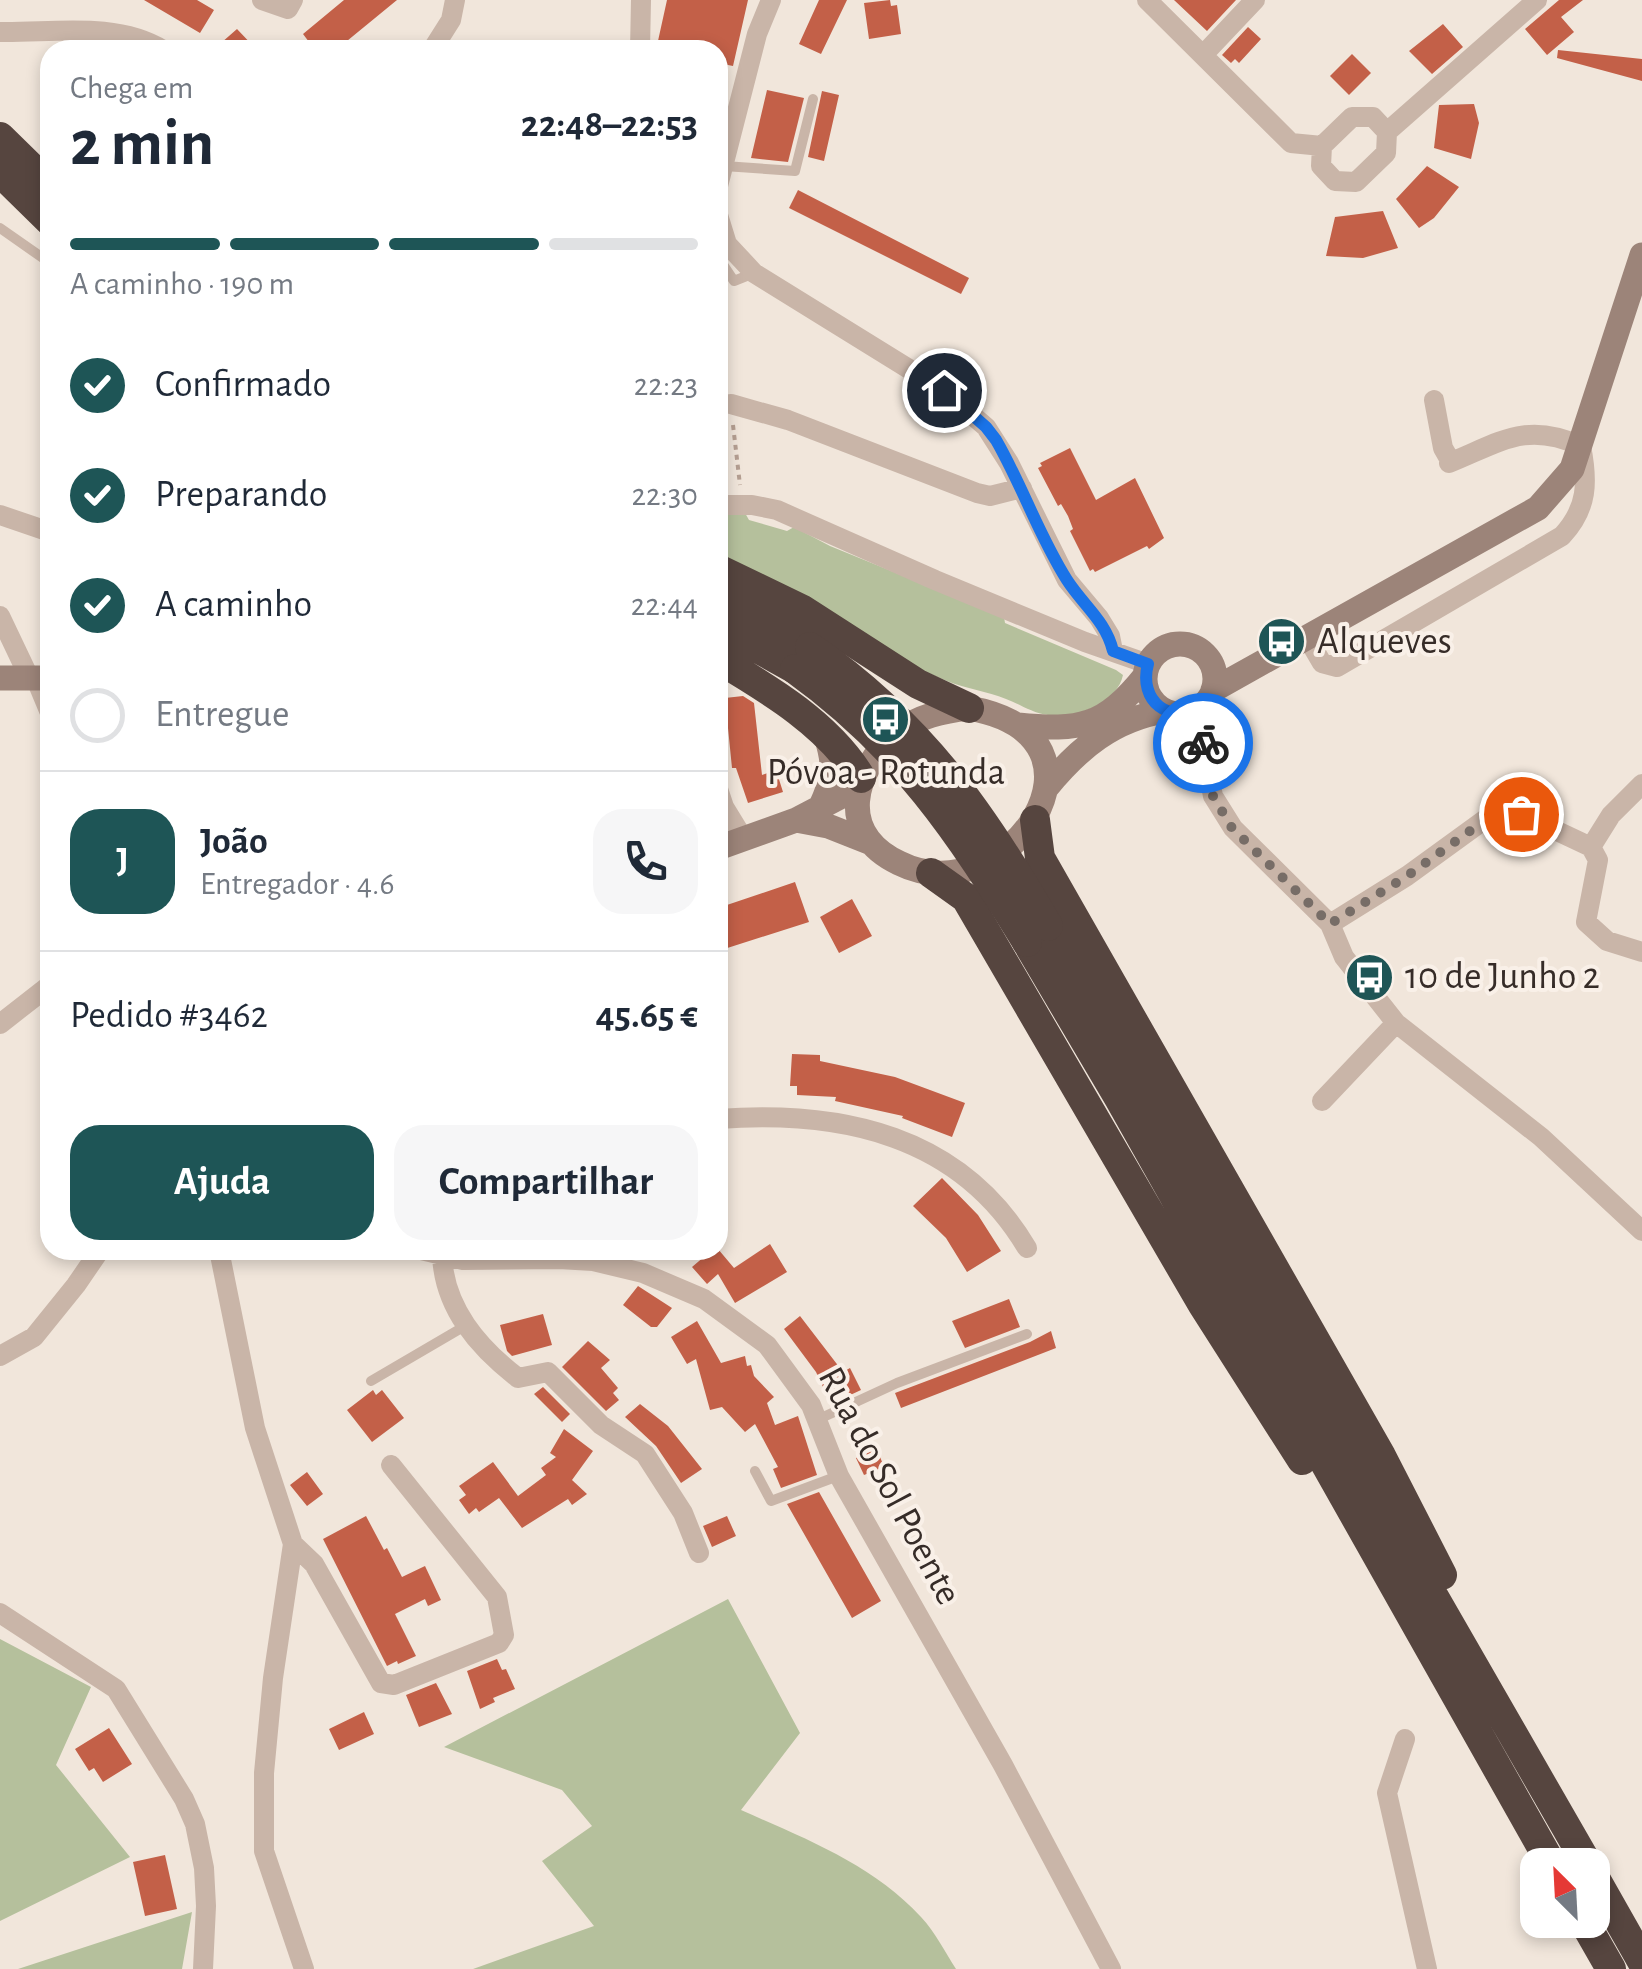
<!DOCTYPE html>
<html lang="pt">
<meta charset="utf-8">
<style>
body{margin:0;font-family:"Alegreya Sans",sans-serif;background:#f6f6f7;color:#1f2937;height:100vh;display:flex;flex-direction:column;font-size:38px;white-space:nowrap}
*{box-sizing:border-box;margin:0}
p{font-size:32px;color:#747a83}
.icon{flex:none;width:55px;height:55px;fill:none;stroke:currentColor;stroke-width:2;stroke-linecap:round;stroke-linejoin:round}
.map{position:relative;flex:1;overflow:hidden}
.sheet{position:absolute;left:40px;top:40px;width:688px;height:1220px;display:flex;flex-direction:column;background:#fff;border-radius:30px;box-shadow:0 5px 15px #0003}
.sheet>*{flex:none}
.needle{width:65px;rotate:336deg}
.tools{position:absolute;left:1520px;top:1848px;display:grid;gap:20px}
.tools a{display:grid;place-items:center;width:90px;height:90px;border-radius:20px;background:#fff;box-shadow:0 5px 15px #0003;font-size:50px}
.pin{position:absolute;display:grid;place-items:center;width:85px;height:85px;color:#fff;margin:-42px;border:5px solid #fff;border-radius:50%;box-shadow:0 2px 10px #0007}
.courier{position:absolute;display:grid;place-items:center;width:100px;height:100px;margin:-50px;border:8px solid #1a73e8;border-radius:50%;background:#fff;color:#222;box-shadow:0 2px 12px #0007}
.head em{font-style:normal;font-weight:700}
.head div{display:flex;flex-direction:column-reverse}
.head{display:flex;align-items:center;justify-content:space-between;height:170px;padding:0 30px}
h1{font-size:65px;font-weight:700;line-height:75px}
.bar{display:grid;grid-template-columns:repeat(4,1fr);gap:15px 10px;align-content:center;height:120px;padding:0 30px}
.bar i{height:12px;border-radius:8px;background:#e0e1e3}
.bar .on{background:#1e5556}
.bar p{grid-column:span 4}
.line{display:flex;align-items:center;gap:25px;padding:0 30px;border-top:2px solid #e0e1e3}
.line div{flex:1}
.round{display:grid;place-items:center;flex:none;width:105px;height:105px;border-radius:30px;background:#f6f6f7}
ol{padding:0 30px;list-style:none}
li{display:flex;align-items:center;gap:30px;height:110px}
li p{margin-inline-start:auto}
li .icon{padding:10px;border-radius:50%;background:#1e5556;color:#fff;stroke-width:4}
li:last-child{color:#747a83}
li i{width:55px;height:55px;border:5px solid #e0e1e3;border-radius:50%}
.cta{display:flex;gap:20px;margin-top:auto;padding:20px 30px}
.cta a{flex:1;height:115px;border-radius:30px;background:#1e5556;color:#fff;font-size:40px;font-weight:700;line-height:115px;text-align:center}
.cta a+a{background:#f6f6f7;color:#1f2937}
.map>svg:first-child{display:block}
.green{fill:#b5c09c}
.building{fill:#c36048}
.lines{fill:none;stroke-linecap:round;stroke-linejoin:round}
.path{stroke:#b59f92;stroke-width:4;stroke-dasharray:5 5;stroke-linecap:butt}
.lane{stroke:#c9b5a8;stroke-width:10}
.street{stroke:#c9b5a8;stroke-width:20}
.secondary{stroke:#9c8479;stroke-width:25}
.highway{stroke:#56453f;stroke-width:30}
.highway-bridge{stroke:#56453f;stroke-width:30}
.done{stroke:#776d67;stroke-width:10;stroke-dasharray:0 18}
.route{stroke:#1a73e8;stroke-width:12}
.labels{text-anchor:middle;dominant-baseline:central;stroke-width:8;stroke-linejoin:round;paint-order:stroke}
.poi-label{font-size:38px;fill:#362c28;stroke:#f9f0e8;text-anchor:start}
.street-label{font-size:38px;fill:#362c28;stroke:#f9f0e8}
</style>
<div class="map">
<svg width="1642" height="1969" viewBox="0 0 1642 1969">
<rect width="100%" height="100%" fill="#f1e6db"/>
<path class="green" d="M718 513H745L749 520 787 531 794 527 830 546 1004 617 1005 623 1116 670 1123 675C1117 704 1075 719 1048 715 1032 713 1020 704 1006 699 987 691 966 689 947 681 868 648 793 600 718 559Z
M728 1599 800 1733 741 1810C806 1839 872 1864 921 1917 935 1932 945 1952 956 1969H473L594 1926 542 1861 592 1826 562 1790 444 1747Z
M0 1639 91 1687 56 1765 130 1857 0 1921Z
M192 1912 182 1969H18Z"/>
<path class="building" d="M144 0H197L214 10 200 33Z
M344 0H397L336 50H315L303 34Z
M667 0H748L733 66 718 63V50H656Z
M819 0H847L821 54 799 44Z
M890 0 891 6 897 5 901 34 869 39 864 3Z
M1174 0H1236L1207 31Z
M1559 0H1583L1561 17 1574 32 1547 55 1525 29Z
M1443 24 1463 47 1432 74 1409 51Z
M1248 27 1261 39 1239 63 1235 59 1231 63 1222 55Z
M237 29 257 50H213Z
M1558 50 1642 59V81L1557 58Z
M1352 54 1371 73 1349 95 1330 76Z
M767 90 804 98 788 162 751 158Z
M822 91 839 95 824 161 808 157Z
M1474 104 1479 123 1471 159 1434 148 1439 105Z
M1427 166 1459 187 1434 218 1419 228 1396 199Z
M798 190 969 278 961 294 789 208Z
M1383 211 1398 248 1363 258 1326 256 1335 217Z
M1070 448 1096 500 1135 478 1164 538 1149 549 1147 546 1095 572 1093 569 1090 571 1070 531 1073 529 1068 516 1061 504 1058 506 1038 468 1042 466 1040 463Z
M743 696 754 703 762 775 776 770 783 792 748 803 736 768H732L725 698Z
M795 882 809 922 718 951V908Z
M852 899 872 936 839 953 820 917Z
M792 1054 820 1055V1061L895 1077 965 1103 952 1137 902 1118 903 1116 835 1101 836 1097 797 1095V1086H790Z
M942 1178 978 1215 1001 1251 967 1272 946 1238 913 1206Z
M770 1244 787 1272 735 1303 718 1274 707 1284 692 1267 712 1250 718 1249 734 1268Z
M638 1286 672 1308 657 1327H651L623 1305Z
M1009 1299 1020 1327 965 1348 952 1321Z
M543 1314 552 1345 512 1356 507 1351 500 1325Z
M800 1316 843 1372 850 1368 861 1390 831 1404 816 1372 784 1329Z
M697 1321 721 1363 745 1356 747 1366 751 1365 754 1376 774 1397 767 1403 775 1425 798 1416 817 1475 781 1488 773 1469 778 1467 755 1424 745 1432 722 1407 710 1410 696 1359 687 1364 671 1337Z
M1051 1331 1056 1348 901 1408 895 1393 1030 1342Z
M588 1341 610 1360 601 1368 618 1388 613 1393 619 1400 606 1411 562 1367Z
M543 1387 570 1414 562 1422 534 1394Z
M373 1390 376 1395 382 1390 404 1418 372 1442 347 1410Z
M640 1404 668 1426 702 1469 681 1483 656 1446 625 1417Z
M564 1429 593 1451 572 1480 587 1494 572 1505 568 1499 522 1528 499 1498 479 1512 476 1508 469 1514 459 1500 466 1495 459 1486 493 1462 518 1496 546 1475 541 1468 556 1457 550 1453Z
M877 1449 884 1467 864 1475 856 1458Z
M307 1472 323 1494 307 1506 290 1485Z
M819 1492 881 1601 852 1618 787 1504Z
M366 1516 384 1550 387 1548 402 1577 425 1566 441 1600 428 1606 425 1599 395 1614 416 1656 398 1664 397 1661 387 1666 323 1539Z
M727 1516 736 1536 712 1547 703 1526Z
M497 1659 502 1670 506 1669 515 1689 493 1698 495 1702 480 1709 467 1671Z
M436 1683 452 1714 419 1727 406 1695Z
M364 1712 374 1734 339 1750 329 1729Z
M109 1728 132 1764 103 1782 94 1768 89 1771 75 1749Z
M165 1855 177 1909 145 1916 133 1862Z"/>
<g class="lines">
<path class="path" d="M733 425 740 485"/>
<path class="lane" d="M724 166 795 171 813 99
M0 228 50 263
M718 257 734 281 754 273
M371 1381 465 1326
M819 1419 897 1383 1027 1334
M755 1471 771 1501 838 1476"/>
<path class="street" d="M262 0 288 9 293 0
M1147 0 1291 143 1322 146
M0 32C53 33 116 21 163 50
M432 50 451 20 455 0
M640 50 641 0
M1203 55 1255 0
M1352 117H1373L1387 132 1386 153 1356 182 1335 181 1321 166 1322 146Z
M1387 132 1537 0
M718 202V186L757 34 771 0
M718 215 727 244 754 273 943 390 986 427 1009 463 1067 580 1099 618 1110 636 1113 651
M1434 400 1443 448 1451 462
M731 404 788 420 977 493 990 496 1022 488
M718 505H752L777 510 935 580 1085 642 1148 664
M0 515 50 532
M0 616 29 677
M1308 639 1322 663 1337 667 1562 536C1588 508 1588 482 1581 446 1526 421 1501 442 1449 463
M35 677 50 713
M1202 705 1203 744 1213 796 1233 828 1330 924 1344 957 1396 1023 1541 1137 1642 1231
M1183 714 1203 744
M718 789 724 807 743 838
M1591 847 1598 860 1586 922 1607 941 1642 952
M1591 847 1611 815 1642 784
M1330 924 1407 876 1491 815 1521 814 1591 847
M0 1024 50 985
M1322 1101 1396 1023
M718 1119C842 1110 960 1135 1027 1248
M219 1250 255 1428 293 1544 314 1564 381 1683 394 1685 499 1643 504 1635 497 1597 391 1465
M421 1250 463 1260 559 1259 593 1261 643 1273 704 1299 767 1345 811 1405 839 1476 1003 1765 1111 1969
M442 1255C444 1308 478 1347 518 1378L548 1372 601 1425 645 1454 683 1513 699 1553
M0 1356 34 1337 76 1285 100 1250
M293 1544 273 1678 264 1773V1851L304 1969
M0 1613 116 1689 184 1799 195 1824 204 1868 206 1906 203 1969
M1405 1739 1387 1793 1427 1969"/>
<path class="secondary" d="M1145 679a35 35 0 1 1 70 0a35 35 0 1 1-70 0Z
M0 678H50
M1213 690 1538 508 1572 469 1642 255
M969 708C1130 737 1007 917 899 863 836 833 852 771 897 733 918 716 943 711 969 708Z
M1018 725C1080 731 1104 727 1145 676
M1047 787C1079 748 1113 720 1164 711
M820 808C834 778 836 767 826 736
M796 820 828 826 871 843
M718 848 796 820 859 787"/>
<path class="highway" d="M0 137 50 186
M0 172 50 221
M718 569 803 610 918 684 969 708
M718 598 753 614 810 647
M718 626 795 669
M718 659C770 690 829 725 861 778
M1035 820 1040 858 1381 1456 1442 1575
M931 873 966 898 1203 1305 1302 1460
M1048 926 1588 1865
M1027 942 1119 1098 1552 1865
M1592 1873 1642 1961
M1583 1920 1611 1969"/>
<path class="highway-bridge" d="M810 647C920 723 982 812 1048 926
M795 669C902 746 959 831 1027 942"/>
</g>
<g class="lines">
<path class="done" d="M1203 743 1213 796 1232 828 1330 924 1407 876 1491 816 1521 814"/>
<path class="route" d="M944 390 986 427 996 440C1022 485 1039 536 1067 580 1083 605 1106 621 1113 651L1148 664C1138 701 1170 726 1202 706L1203 743"/>
</g>
<defs>
<symbol id="bus-disc" viewBox="-11 -11 22 22"><circle r="9.5" fill="#1e5556" stroke="#f9f0e8"/><path d="M-5-6H5V4H4V6H2V4H-2V6H-4V4H-5ZM-3.5-4V0h7V-4ZM-3.5 1.2v1.5H-2V1.2ZM2 1.2v1.5H3.5V1.2Z" fill="#fff"/></symbol>
</defs>
<g fill-rule="evenodd">
<use href="#bus-disc" x="1254" y="614" width="55" height="55"/>
<use href="#bus-disc" x="858" y="692" width="55" height="55"/>
<use href="#bus-disc" x="1342" y="950" width="55" height="55"/>
</g>
<g class="labels">
<g class="poi-label">
<text x="1317" y="642">Alqueves</text>
<text x="886" y="773" text-anchor="middle">Póvoa - Rotunda</text>
<text x="1405" y="977">10 de Junho 2</text>
</g>
<g class="street-label">
<text transform="translate(889 1486) rotate(62)">Rua do Sol Poente</text>
</g>
</g>
</svg>
<div class="tools">
<a><svg class="needle" viewBox="-14 -14 28 28"><path d="M0-13l5 13h-10z" fill="#e53935"/><path d="M0 13l5-13h-10z" fill="#747a83"/></svg></a>
</div>
<div class="pin" style="left:1521px;top:814px;background:#ea580c"><svg class="icon" aria-label="bag" viewBox="0 0 24 24"><path d="M5 8h14l-1 12H6zM9 8a3 3 0 0 1 6 0"/></svg></div>
<div class="pin" style="left:944px;top:390px;background:#1f2937"><svg class="icon" aria-label="home" viewBox="0 0 24 24"><path d="M3 11l9-7 9 7M6 9v11h12V9"/></svg></div>
<div class="courier" style="left:1203px;top:743px"><svg class="icon" aria-label="bike" viewBox="0 0 24 24"><circle cx="6" cy="16" r="4"/><circle cx="18" cy="16" r="4"/><path d="M6 16l4-8h5l3 8M10 8l3 8H6M13 5h3"/></svg></div>
<section class="sheet">
<div class="head"><div><h1>2 min</h1><p>Chega em</p></div><em>22:48–22:53</em></div>
<div class="bar"><i class="on"></i><i class="on"></i><i class="on"></i><i></i><p>A caminho · 190 m</p></div>
<ol>
<li><svg class="icon" aria-label="check" viewBox="0 0 24 24"><path d="M5 12l5 5 9-10"/></svg>Confirmado<p>22:23</p></li>
<li><svg class="icon" aria-label="check" viewBox="0 0 24 24"><path d="M5 12l5 5 9-10"/></svg>Preparando<p>22:30</p></li>
<li><svg class="icon" aria-label="check" viewBox="0 0 24 24"><path d="M5 12l5 5 9-10"/></svg>A caminho<p>22:44</p></li>
<li><i></i>Entregue</li>
</ol>
<div class="line" style="height:180px"><b class="round" style="background:#1e5556;color:#fff">J</b><div><b>João</b><p>Entregador · 4.6</p></div><a class="round"><svg class="icon" aria-label="phone" viewBox="0 0 24 24"><path d="M5 4h4l2 5-3 2q2 4 5 5l2-3 5 2v4C11 20 4 13 5 4z"/></svg></a></div>
<div class="line" style="height:130px"><div>Pedido #3462</div><b>45.65 €</b></div>
<div class="cta"><a>Ajuda</a><a>Compartilhar</a></div>
</section>
</div>
